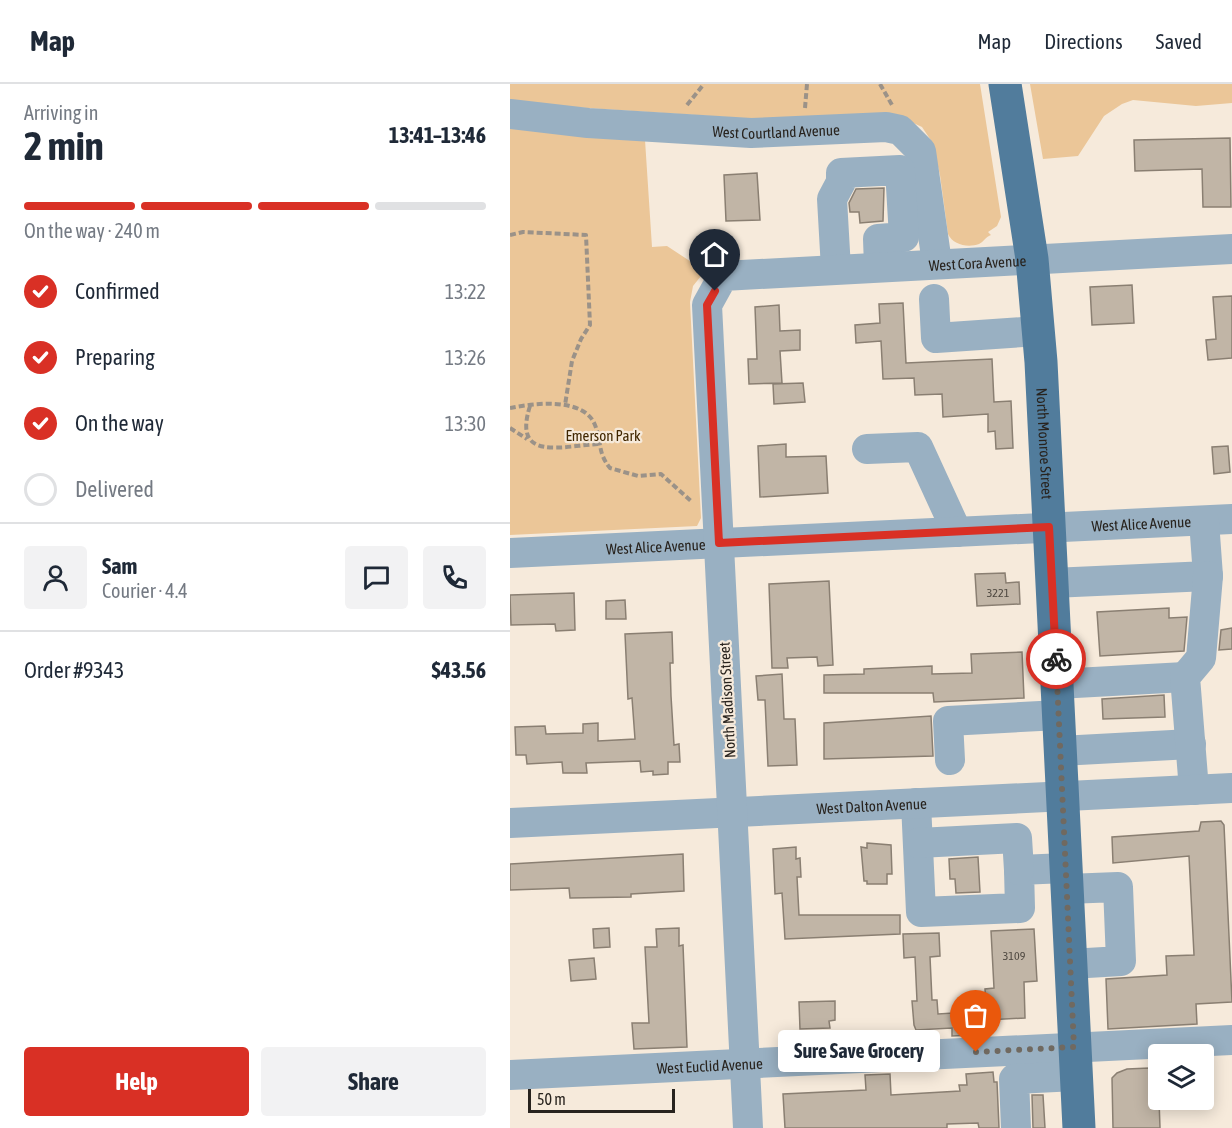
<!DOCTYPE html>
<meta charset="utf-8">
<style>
body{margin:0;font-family:"Asap Condensed",sans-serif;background:#f2f2f3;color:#1f2937;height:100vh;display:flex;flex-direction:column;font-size:22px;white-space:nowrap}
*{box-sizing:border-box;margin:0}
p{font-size:20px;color:#747a83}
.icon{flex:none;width:33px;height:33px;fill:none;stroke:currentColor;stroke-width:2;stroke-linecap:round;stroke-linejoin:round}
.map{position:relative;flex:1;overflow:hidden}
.sheet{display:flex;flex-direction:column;background:#fff;width:510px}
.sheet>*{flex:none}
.fabs{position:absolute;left:638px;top:960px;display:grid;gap:12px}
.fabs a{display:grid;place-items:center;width:66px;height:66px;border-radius:6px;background:#fff;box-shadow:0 3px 15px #0003;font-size:30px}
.scale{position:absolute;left:18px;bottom:15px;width:147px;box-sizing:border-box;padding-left:6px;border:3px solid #28231e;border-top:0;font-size:16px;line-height:21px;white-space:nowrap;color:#28231e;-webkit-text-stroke:4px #f6eadb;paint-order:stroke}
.pin{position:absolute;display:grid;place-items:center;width:51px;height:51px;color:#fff;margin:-62px -26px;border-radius:50% 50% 50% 0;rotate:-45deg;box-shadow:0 0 6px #0007}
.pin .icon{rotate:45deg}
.courier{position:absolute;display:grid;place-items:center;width:60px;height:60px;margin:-30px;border:4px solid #d93025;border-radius:50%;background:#fff;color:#222;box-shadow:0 2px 8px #0007}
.bubble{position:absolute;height:42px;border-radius:6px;background:#fff;box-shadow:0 3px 15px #0003;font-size:20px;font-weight:700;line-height:42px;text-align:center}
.summary em{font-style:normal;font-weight:700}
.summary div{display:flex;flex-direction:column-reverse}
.summary{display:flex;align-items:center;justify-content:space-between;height:102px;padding:0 24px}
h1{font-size:39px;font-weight:700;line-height:45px}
.bar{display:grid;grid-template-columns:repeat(4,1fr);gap:9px 6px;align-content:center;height:72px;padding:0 24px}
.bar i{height:8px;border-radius:4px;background:#e0e1e3}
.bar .selected{background:#d93025}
.bar p{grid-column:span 4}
.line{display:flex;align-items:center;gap:15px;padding:0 24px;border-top:2px solid #e0e1e3}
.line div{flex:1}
.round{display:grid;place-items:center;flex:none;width:63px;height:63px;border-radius:6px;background:#f2f2f3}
ol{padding:0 24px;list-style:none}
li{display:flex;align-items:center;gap:18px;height:66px}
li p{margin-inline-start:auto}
li .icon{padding:6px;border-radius:50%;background:#d93025;color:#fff;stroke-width:4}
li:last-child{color:#747a83}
li i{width:33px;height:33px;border:3px solid #e0e1e3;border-radius:50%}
.cta{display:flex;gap:12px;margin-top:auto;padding:12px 24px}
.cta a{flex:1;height:69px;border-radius:6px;background:#d93025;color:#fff;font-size:24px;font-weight:700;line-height:69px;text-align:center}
.cta a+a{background:#f2f2f3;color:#1f2937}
header{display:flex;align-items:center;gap:36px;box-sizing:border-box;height:84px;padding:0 30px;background:#fff;border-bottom:2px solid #e0e1e3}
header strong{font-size:28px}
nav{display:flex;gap:33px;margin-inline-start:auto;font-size:21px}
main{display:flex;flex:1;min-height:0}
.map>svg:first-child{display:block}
.green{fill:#ebc698}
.building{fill:#c1b5a6;stroke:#8a7f72;stroke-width:1.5}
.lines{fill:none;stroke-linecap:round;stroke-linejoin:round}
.path{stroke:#9b9288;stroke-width:4;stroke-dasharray:6 3;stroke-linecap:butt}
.minor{stroke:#99b0c2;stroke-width:30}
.major{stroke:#517c9c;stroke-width:33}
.done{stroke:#706960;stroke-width:6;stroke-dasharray:0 10.8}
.route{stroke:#d93025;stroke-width:8}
.labels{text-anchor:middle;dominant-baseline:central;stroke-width:4.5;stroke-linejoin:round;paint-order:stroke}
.number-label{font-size:12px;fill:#4e4840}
.street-label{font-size:15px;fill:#28231e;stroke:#f6eadb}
.park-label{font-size:15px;fill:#412700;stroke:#f6eadb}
</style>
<header>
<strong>Map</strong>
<nav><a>Map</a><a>Directions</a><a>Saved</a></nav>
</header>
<main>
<section class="sheet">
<div class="summary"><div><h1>2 min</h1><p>Arriving in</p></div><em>13:41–13:46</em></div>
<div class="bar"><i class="selected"></i><i class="selected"></i><i class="selected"></i><i></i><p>On the way · 240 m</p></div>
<ol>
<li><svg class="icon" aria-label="check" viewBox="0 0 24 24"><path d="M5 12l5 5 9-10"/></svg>Confirmed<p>13:22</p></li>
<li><svg class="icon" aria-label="check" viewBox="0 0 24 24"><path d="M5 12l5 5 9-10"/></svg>Preparing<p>13:26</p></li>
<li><svg class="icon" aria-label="check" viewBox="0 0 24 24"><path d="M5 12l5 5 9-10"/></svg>On the way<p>13:30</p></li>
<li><i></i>Delivered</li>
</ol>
<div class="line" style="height:108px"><a class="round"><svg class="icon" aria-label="person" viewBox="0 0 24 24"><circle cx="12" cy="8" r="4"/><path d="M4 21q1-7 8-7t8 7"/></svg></a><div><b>Sam</b><p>Courier · 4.4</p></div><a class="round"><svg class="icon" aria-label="chat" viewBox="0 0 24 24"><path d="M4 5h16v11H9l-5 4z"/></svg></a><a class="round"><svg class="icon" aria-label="phone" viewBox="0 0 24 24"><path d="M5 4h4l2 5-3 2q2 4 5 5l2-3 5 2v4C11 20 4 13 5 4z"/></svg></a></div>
<div class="line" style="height:78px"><div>Order #9343</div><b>$43.56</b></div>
<div class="cta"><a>Help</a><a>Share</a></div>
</section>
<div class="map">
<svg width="722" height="1044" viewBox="0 0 722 1044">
<rect width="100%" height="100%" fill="#f6eadb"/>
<path class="green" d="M0 0H470L491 133 487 142 478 148 481 151C475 153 474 158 469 160 458 164 443 161 438 150L430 91 422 58 412 43 386 31 293 38 0 19Z
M520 0H722V19L686 22 623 16 612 20 594 32 568 72 533 75Z
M0 40 135 56 142 163 157 162 195 187 183 202 180 218 191 434 187 442 0 451Z"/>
<path class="building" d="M720 54 721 123H693L692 85 625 87 624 56Z
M247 89 250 136 216 137 214 91Z
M374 104 373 137 350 139 349 128H340L339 119 346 105Z
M622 201 624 239 582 241 580 203Z
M722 212V274L698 276 696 256 706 255 703 213Z
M393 219 396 279 482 275 484 318 501 317 503 364 486 365 485 347 478 348V330L433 333 432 310 405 311 404 294 373 295 371 257 346 259 345 241 370 239 369 220Z
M269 221 270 247 290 246V266L270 267 272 299 239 300 238 275H247L245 223Z
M293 299 295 318 264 320 263 300Z
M276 360V373L316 372 318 409 250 413 248 362Z
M718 362 720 388 704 390 702 363Z
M495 489 496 499 509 498 510 520 467 522 465 490Z
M319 497 323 581 308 582 307 573 277 574 278 584H262L259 500Z
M64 509 65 546 46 547 45 540 1 541 0 511Z
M115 516 116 535H96V517Z
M659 524V534L677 533 674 567 590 572 587 528Z
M722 544V565L709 566 711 546Z
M162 548 163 579H160L161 612 164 661 169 660 170 678H158V690L143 691V687L131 688 130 677 76 679 77 689H53L52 678 17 680 16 671H6L5 643 35 642 36 650 73 649V640L88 639V657L125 655 122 614 118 615 115 550Z
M512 568 514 614 424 618 423 609H314V591L354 590V585L422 582V590L462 589 461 570Z
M272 590 274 635H285L287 681 258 682 255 616H248L246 592Z
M654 611 655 633 593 635 592 615Z
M421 632 423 672 314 675V639Z
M711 737 714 741 722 918 686 920 687 940 598 945 596 895 657 891 656 872 684 871 679 772 603 779 602 753 689 747 691 738Z
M357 759 381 761 382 790H377V800H357V797H354L351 763 357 764Z
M286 763V775L290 774 291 793H287L289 831H390V850L275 855 272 809 265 810 263 765Z
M173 770 174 807 121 810V813L60 814 59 804 0 806V780Z
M468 773 470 808 446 809 445 795H440L439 775Z
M99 844 100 863 84 864 83 845Z
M169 844V862L173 861 177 963 124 965 122 939H139L135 863H147L146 845Z
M524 845 527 897 514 898 515 934 477 936 475 905 484 904 481 847Z
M429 849 430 872 420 873 422 916H427L428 930 459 928 461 951 442 952V944L406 946 404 941 402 917H407L405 873 394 874 393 850Z
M84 874 86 895 61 897 59 876Z
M325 917V936L319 937 320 944 290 945 289 918Z
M639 984V987L648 986 650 1044H603L602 994 607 989 617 985Z
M483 988 484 998H487L489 1044H469L468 1039 437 1040V1044H275L273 1010 356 1006 355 991 380 990 381 1011 450 1007 449 1001H457L456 990Z
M522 1011H533L535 1044H523Z"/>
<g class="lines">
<path class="path" d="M370 0 382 21
M177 21 194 0
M295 24 297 0
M0 151 13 148 76 151 80 241 71 255 62 277 55 321
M20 322C2 378 52 362 88 360
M0 324C25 319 74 313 85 341 92 358 87 368 100 384L128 392 151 390 182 418
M0 344 17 355"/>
<g class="minor">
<path id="s1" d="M0 30 78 39 241 49 376 43 390 46 411 67 427 179"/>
<path d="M326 185 322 115 331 98V89L390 86 394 153 368 155 369 182"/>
<path d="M424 215 426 254 528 247"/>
<path d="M357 365 408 363 447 448"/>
<path id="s2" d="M0 469 722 435"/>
<path d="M542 499 698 492 694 437"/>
<path d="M547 600 675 593"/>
<path d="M550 667 681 660"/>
<path d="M440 676 438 637 549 631"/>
<path d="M684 706 675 593 691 574 698 492"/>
<path d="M406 719 411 828 510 824 509 786 556 784"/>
<path id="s3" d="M0 739 722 704"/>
<path d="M408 759 507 754 509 786"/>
<path d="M557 805 608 803 611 877 560 880"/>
<path id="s4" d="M0 991 722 956"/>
<path id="s5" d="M238 1044 197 221 213 192 722 165"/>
<path d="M506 1044 504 995 566 992"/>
</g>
<path class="major" id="s6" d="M495 0 522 175 531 278 569 1044"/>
</g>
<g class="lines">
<path class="done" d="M466 968 564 963 546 575"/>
<path class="route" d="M205 207 197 221 209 459 539 443 546 575"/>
</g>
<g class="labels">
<g class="number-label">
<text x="488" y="509">3221</text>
<text x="504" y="872">3109</text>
</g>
<g class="street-label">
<text stroke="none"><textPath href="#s1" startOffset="267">West Courtland Avenue</textPath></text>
<text stroke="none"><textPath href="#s5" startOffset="1112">West Cora Avenue</textPath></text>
<text stroke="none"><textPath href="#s6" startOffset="362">North Monroe Street</textPath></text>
<text stroke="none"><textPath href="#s2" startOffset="632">West Alice Avenue</textPath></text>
<text stroke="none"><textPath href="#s2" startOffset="146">West Alice Avenue</textPath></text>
<text transform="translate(217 616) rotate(-93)">North Madison Street</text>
<text stroke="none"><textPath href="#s3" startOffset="362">West Dalton Avenue</textPath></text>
<text stroke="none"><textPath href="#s4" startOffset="200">West Euclid Avenue</textPath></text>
</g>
<g class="park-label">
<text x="93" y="351">Emerson Park</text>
</g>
</g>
</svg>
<div class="fabs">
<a><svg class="icon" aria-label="layers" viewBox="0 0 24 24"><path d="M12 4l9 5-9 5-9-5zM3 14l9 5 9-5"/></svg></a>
</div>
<div class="scale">50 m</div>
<div class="pin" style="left:466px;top:968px;background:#ea580c"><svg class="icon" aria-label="bag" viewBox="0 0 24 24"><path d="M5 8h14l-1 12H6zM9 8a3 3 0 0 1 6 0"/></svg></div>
<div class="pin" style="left:205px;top:207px;background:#1f2937"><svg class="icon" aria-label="home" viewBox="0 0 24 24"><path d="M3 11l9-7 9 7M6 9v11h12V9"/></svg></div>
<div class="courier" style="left:546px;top:575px"><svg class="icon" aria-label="bike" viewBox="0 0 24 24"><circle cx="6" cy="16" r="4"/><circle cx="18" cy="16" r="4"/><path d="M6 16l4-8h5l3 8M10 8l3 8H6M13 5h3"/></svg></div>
<div class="bubble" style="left:268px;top:946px;width:162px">Sure Save Grocery</div>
</div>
</main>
